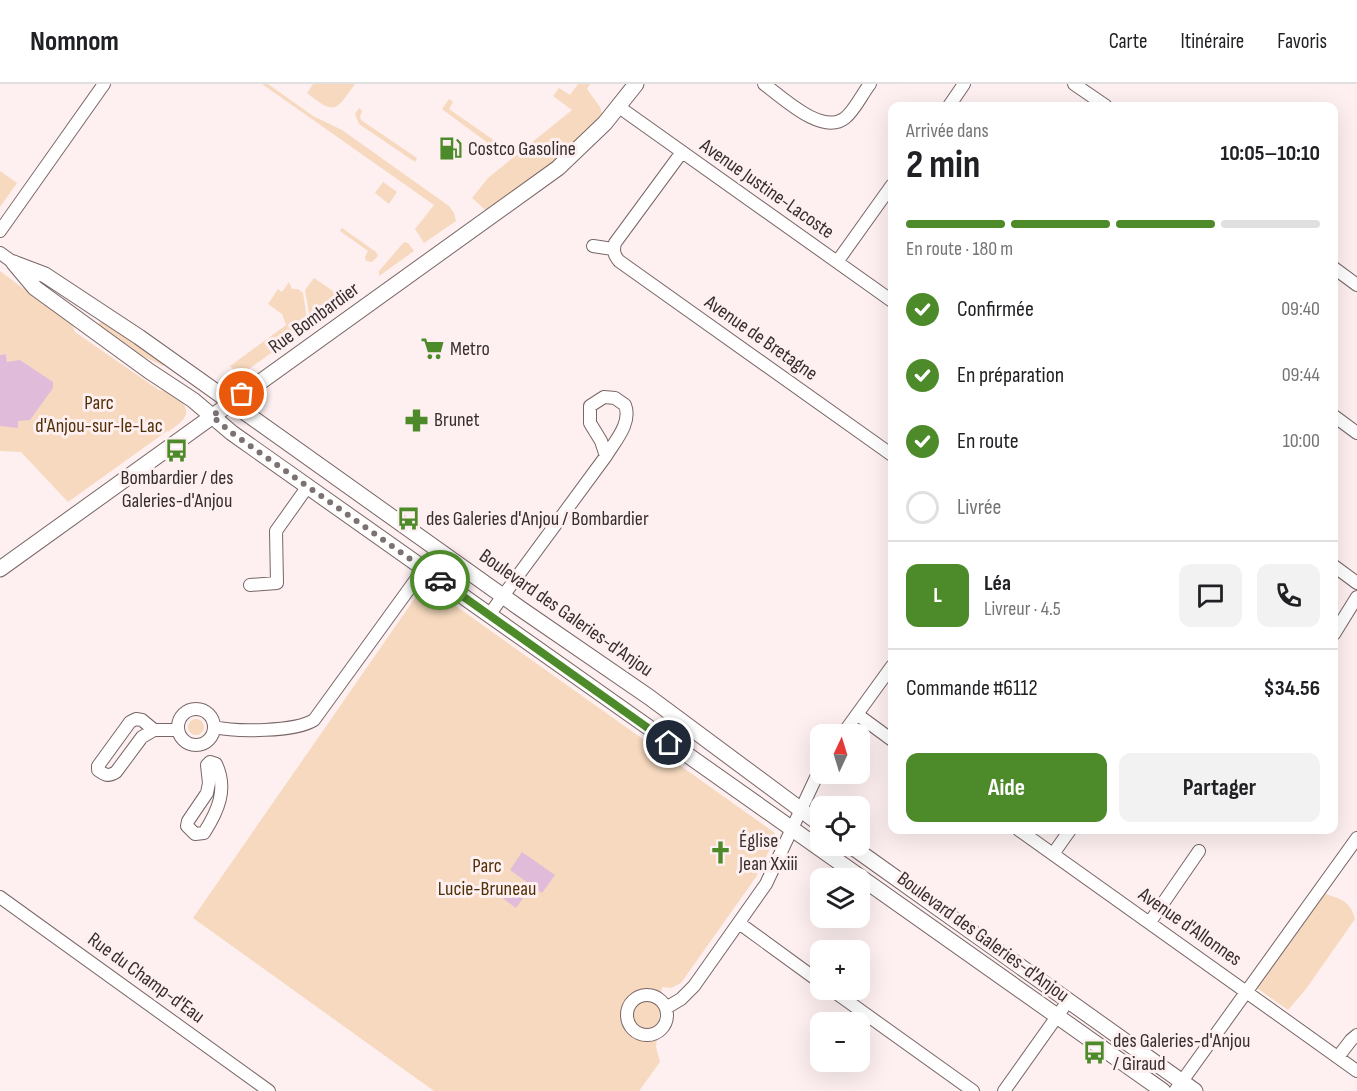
<!DOCTYPE html>
<html lang="fr">
<meta charset="utf-8">
<style>
body{margin:0;font-family:"Sofia Sans Condensed",sans-serif;background:#f2f2f2;color:#202124;height:100vh;display:flex;flex-direction:column;font-size:22px;white-space:nowrap}
*{box-sizing:border-box;margin:0}
p{font-size:20px;color:#757577}
.icon{flex:none;width:33px;height:33px;fill:none;stroke:currentColor;stroke-width:2;stroke-linecap:round;stroke-linejoin:round}
.map{position:relative;flex:1;overflow:hidden}
.sheet{position:absolute;left:888px;top:18px;width:450px;height:732px;display:flex;flex-direction:column;background:#fff;border-radius:12px;box-shadow:0 6px 24px #0002}
.sheet>*{flex:none}
.needle{width:39px;rotate:4deg}
.buttons{position:absolute;left:810px;top:640px;display:grid;gap:12px}
.buttons a{display:grid;place-items:center;width:60px;height:60px;border-radius:12px;background:#fff;box-shadow:0 6px 24px #0002;font-size:30px}
.pin{position:absolute;display:grid;place-items:center;width:51px;height:51px;color:#fff;margin:-26px;border:3px solid #fff;border-radius:50%;box-shadow:0 2px 6px #0007}
.courier{position:absolute;display:grid;place-items:center;width:60px;height:60px;margin:-30px;border:4px solid #4d8a2a;border-radius:50%;background:#fff;color:#222;box-shadow:0 2px 8px #0007}
.head em{font-style:normal;font-weight:700}
.head div{display:flex;flex-direction:column-reverse}
.head{display:flex;align-items:center;justify-content:space-between;height:102px;padding:0 18px}
h1{font-size:39px;font-weight:700;line-height:45px}
.bar{display:grid;grid-template-columns:repeat(4,1fr);gap:9px 6px;align-content:center;height:72px;padding:0 18px}
.bar i{height:8px;border-radius:4px;background:#e0e0e0}
.bar .on{background:#4d8a2a}
.bar p{grid-column:span 4}
.line{display:flex;align-items:center;gap:15px;padding:0 18px;border-top:2px solid #e0e0e0}
.line div{flex:1}
.round{display:grid;place-items:center;flex:none;width:63px;height:63px;border-radius:12px;background:#f2f2f2}
ol{padding:0 18px;list-style:none}
li{display:flex;align-items:center;gap:18px;height:66px}
li p{margin-inline-start:auto}
li .icon{padding:6px;border-radius:50%;background:#4d8a2a;color:#fff;stroke-width:4}
li:last-child{color:#757577}
li i{width:33px;height:33px;border:3px solid #e0e0e0;border-radius:50%}
.action{display:flex;gap:12px;margin-top:auto;padding:12px 18px}
.action a{flex:1;height:69px;border-radius:12px;background:#4d8a2a;color:#fff;font-size:24px;font-weight:700;line-height:69px;text-align:center}
.action a+a{background:#f2f2f2;color:#202124}
header{display:flex;align-items:center;gap:36px;box-sizing:border-box;height:84px;padding:0 30px;background:#fff;border-bottom:2px solid #e0e0e0}
header strong{font-size:28px}
nav{display:flex;gap:33px;margin-inline-start:auto;font-size:21px}
.map>svg:first-child{display:block}
.green{fill:#f6d9be}
.water{fill:#e0bbda}
.lines{fill:none;stroke-linecap:round;stroke-linejoin:round}
.minor-casing{stroke:#796666;stroke-width:14}
.tertiary-casing{stroke:#796666;stroke-width:17}
.minor{stroke:#fff;stroke-width:12}
.tertiary{stroke:#fff;stroke-width:15}
.done{stroke:#7d7272;stroke-width:6;stroke-dasharray:0 10.8}
.route{stroke:#4d8a2a;stroke-width:8}
.labels{text-anchor:middle;dominant-baseline:central;stroke-width:6;stroke-linejoin:round;paint-order:stroke}
.poi-label{font-size:20px;fill:#372e2e;stroke:#fef0f0;text-anchor:start}
.street-label{font-size:20px;fill:#372e2e;stroke:#fef0f0}
.park-label{font-size:20px;fill:#502f06;stroke:#fef0f0}
</style>
<header>
<strong>Nomnom</strong>
<nav><a>Carte</a><a>Itinéraire</a><a>Favoris</a></nav>
</header>
<div class="map">
<svg width="1357" height="1007" viewBox="0 0 1357 1007">
<rect width="100%" height="100%" fill="#fef0f0"/>
<path class="green" d="M262 0H268L313 32 342 46 449 122 454 129 456 137 424 159 415 145 434 121Z
M313 0H355C335 28 335 31 307 9Z
M578 0H590L587 5 600 23 605 39 492 132 472 114 488 94 572 26 553 12 559 4 570 11Z
M449 15 453 18 449 25 505 64 513 59 517 64 504 71 442 25Z
M359 24 362 27 360 33 361 36 417 74 415 78 359 40 355 30Z
M0 87 17 99 0 123Z
M383 98 397 108 389 120 375 109Z
M342 144 376 168 378 172 372 178 366 177 365 173 368 167 340 147Z
M404 158 408 159 414 167 379 192V187Z
M0 187 72 241 75 248 159 306C166 306 170 310 177 314 196 329 182 338 168 348L167 347 68 418 21 368 0 367V342L18 343 6 270 0 271Z
M314 194 346 216 311 241 305 206Z
M289 198 292 205H298L303 209 308 243 239 292 230 282 286 241 282 230 268 220 278 205 282 208Z
M103 237 165 280 163 282 129 265 99 243V239Z
M429 503 775 749V755L756 793 681 899 671 904 662 903 656 963 660 978 639 1007H434L193 834 422 504Z
M188 643a8 8 0 1 1 16 0a8 8 0 1 1-16 0Z
M1318 807C1335 815 1349 812 1355 835L1306 905 1288 926 1254 902Z"/>
<path class="water" d="M6 270 7 278 20 276 53 298V304L30 336 18 337V344L0 342V271Z
M522 768 555 791 542 809 510 786Z
M506 803 523 814 516 824 500 812Z"/>
<g class="lines">
<defs>
<path id="minor" d="M764 0C782 13 822 52 845 34 855 26 862 10 870 0
M1074 0 1106 22
M949 22 964 0
M619 23 892 217
M682 68 615 159C613 167 614 171 619 177L892 371
M0 147 104 0
M593 162 613 165
M0 169 14 179
M837 178 892 101
M1334 184 1357 201
M1334 332 1357 349
M1334 482 1357 499
M250 501 277 499 276 447 308 402
M489 531 606 372C615 357 632 339 625 321L615 314 604 313 590 322V339L601 357 606 372
M1334 550 1357 513
M178 643a18 18 0 1 1 36 0a18 18 0 1 1-36 0Z
M858 631 892 656
M214 643C236 648 295 648 314 636L438 465
M154 646 142 636 136 635 130 638 98 682V686C105 691 108 693 116 688L142 653 154 646H178
M842 651 892 582
M210 678 216 680C228 705 218 727 204 749L195 750 187 742 188 737 207 709 209 699 207 681Z
M1019 746 1357 987
M1053 770 1070 746
M0 813 269 1007
M1150 838 1199 767
M739 839 820 898
M832 906 973 1007
M627 931a20 20 0 1 1 40 0a20 20 0 1 1-40 0Z
M666 924 681 915 694 902 766 800 820 685
M1338 973 1351 956 1357 951
M1004 1007 1068 917
M1175 1007 1357 754"/>
<path id="tertiary" d="M14 179 35 204 149 287 193 316 232 349 1163 1007
M16 180 45 191 139 253 521 525 649 613 820 740
M0 485 558 84 605 39 636 0
M851 762 1195 1007"/>
</defs>
<use href="#minor" class="minor-casing"/>
<use href="#tertiary" class="tertiary-casing"/>
<use href="#minor" class="minor"/>
<use href="#tertiary" class="tertiary"/>
</g>
<g class="lines">
<path class="done" d="M242 310 212 332 232 349 440 496"/>
<path class="route" d="M440 496 669 659"/>
</g>
<defs>
<symbol id="fuel-bare" viewBox="-9 -9 18 18"><path d="M-5.5-6h7V0h2V4h1.3V-2.5L3-4.5l.8-.8L6-3V5H2.5V1h-1V6h-7ZM-4.2-4.7v3.2H.2V-4.7Z" fill="#4d8a2a" stroke="#fef0f0" stroke-width="2.5" paint-order="stroke"/></symbol>
<symbol id="supermarket-bare" viewBox="-9 -9 18 18"><path d="M-6-5.5h2.5l.6 2H6L4.5 2H-2.5L-4.4-4H-6ZM-1.5 3.2a1.3 1.3 0 1 0 .1 0ZM3 3.2a1.3 1.3 0 1 0 .1 0Z" fill="#4d8a2a" stroke="#fef0f0" stroke-width="2.5" paint-order="stroke"/></symbol>
<symbol id="pharmacy-bare" viewBox="-9 -9 18 18"><path d="M-2-6h4v4h4v4h-4v4h-4v-4h-4v-4h4Z" fill="#4d8a2a" stroke="#fef0f0" stroke-width="2.5" paint-order="stroke"/></symbol>
<symbol id="bus-bare" viewBox="-9 -9 18 18"><path d="M-5-6H5V4H4V6H2V4H-2V6H-4V4H-5ZM-3.5-4V0h7V-4ZM-3.5 1.2v1.5H-2V1.2ZM2 1.2v1.5H3.5V1.2Z" fill="#4d8a2a" stroke="#fef0f0" stroke-width="2.5" paint-order="stroke"/></symbol>
<symbol id="church-bare" viewBox="-9 -9 18 18"><path d="M-1.2-6h2.4v3.5h3.3v2.4h-3.3V6h-2.4V-.1h-3.3v-2.4h3.3Z" fill="#4d8a2a" stroke="#fef0f0" stroke-width="2.5" paint-order="stroke"/></symbol>
</defs>
<g fill-rule="evenodd">
<use href="#fuel-bare" x="434" y="48" width="33" height="33"/>
<use href="#supermarket-bare" x="416" y="248" width="33" height="33"/>
<use href="#pharmacy-bare" x="400" y="320" width="33" height="33"/>
<use href="#bus-bare" x="160" y="350" width="33" height="33"/>
<use href="#bus-bare" x="392" y="418" width="33" height="33"/>
<use href="#church-bare" x="704" y="752" width="33" height="33"/>
<use href="#bus-bare" x="1078" y="952" width="33" height="33"/>
</g>
<g class="labels">
<g class="poi-label">
<text x="468" y="65">Costco Gasoline</text>
<text x="450" y="265">Metro</text>
<text x="434" y="336">Brunet</text>
<text x="177" y="394" text-anchor="middle">Bombardier / des<tspan x="177" dy="23">Galeries-d'Anjou</tspan></text>
<text x="426" y="435">des Galeries d'Anjou / Bombardier</text>
<text x="739" y="757">Église<tspan x="739" dy="23">Jean Xxiii</tspan></text>
<text x="1113" y="957">des Galeries-d'Anjou<tspan x="1113" dy="23">/ Giraud</tspan></text>
</g>
<g class="street-label">
<text transform="translate(767 105) rotate(35)">Avenue Justine-Lacoste</text>
<text transform="translate(314 234) rotate(-36)">Rue Bombardier</text>
<text transform="translate(761 254) rotate(35)">Avenue de Bretagne</text>
<text transform="translate(566 529) rotate(35)">Boulevard des Galeries-d'Anjou</text>
<text transform="translate(1190 843) rotate(35)">Avenue d'Allonnes</text>
<text transform="translate(983 853) rotate(36)">Boulevard des Galeries-d'Anjou</text>
<text transform="translate(146 894) rotate(36)">Rue du Champ-d'Eau</text>
</g>
<g class="park-label">
<text x="99" y="319">Parc<tspan x="99" dy="23">d'Anjou-sur-le-Lac</tspan></text>
<text x="487" y="782">Parc<tspan x="487" dy="23">Lucie-Bruneau</tspan></text>
</g>
</g>
</svg>
<div class="buttons">
<a><svg class="needle" viewBox="-14 -14 28 28"><path d="M0-13l5 13h-10z" fill="#e53935"/><path d="M0 13l5-13h-10z" fill="#757577"/></svg></a>
<a><svg class="icon" aria-label="locate" viewBox="0 0 24 24"><circle cx="12" cy="12" r="6"/><path d="M12 2v4M12 18v4M2 12h4M18 12h4"/></svg></a>
<a><svg class="icon" aria-label="layers" viewBox="0 0 24 24"><path d="M12 4l9 5-9 5-9-5zM3 14l9 5 9-5"/></svg></a>
<a>+</a>
<a>−</a>
</div>
<div class="pin" style="left:242px;top:310px;background:#ea580c"><svg class="icon" aria-label="bag" viewBox="0 0 24 24"><path d="M5 8h14l-1 12H6zM9 8a3 3 0 0 1 6 0"/></svg></div>
<div class="pin" style="left:669px;top:659px;background:#1f2937"><svg class="icon" aria-label="home" viewBox="0 0 24 24"><path d="M3 11l9-7 9 7M6 9v11h12V9"/></svg></div>
<div class="courier" style="left:440px;top:496px"><svg class="icon" aria-label="car" viewBox="0 0 24 24"><path d="M5 17H2v-5l4-1 3-4h7l3 4 3 1v5h-3M9 17h6M6 11h13"/><circle cx="7" cy="17" r="2"/><circle cx="17" cy="17" r="2"/></svg></div>
<section class="sheet">
<div class="head"><div><h1>2 min</h1><p>Arrivée dans</p></div><em>10:05–10:10</em></div>
<div class="bar"><i class="on"></i><i class="on"></i><i class="on"></i><i></i><p>En route · 180 m</p></div>
<ol>
<li><svg class="icon" aria-label="check" viewBox="0 0 24 24"><path d="M5 12l5 5 9-10"/></svg>Confirmée<p>09:40</p></li>
<li><svg class="icon" aria-label="check" viewBox="0 0 24 24"><path d="M5 12l5 5 9-10"/></svg>En préparation<p>09:44</p></li>
<li><svg class="icon" aria-label="check" viewBox="0 0 24 24"><path d="M5 12l5 5 9-10"/></svg>En route<p>10:00</p></li>
<li><i></i>Livrée</li>
</ol>
<div class="line" style="height:108px"><b class="round" style="background:#4d8a2a;color:#fff">L</b><div><b>Léa</b><p>Livreur · 4.5</p></div><a class="round"><svg class="icon" aria-label="chat" viewBox="0 0 24 24"><path d="M4 5h16v11H9l-5 4z"/></svg></a><a class="round"><svg class="icon" aria-label="phone" viewBox="0 0 24 24"><path d="M5 4h4l2 5-3 2q2 4 5 5l2-3 5 2v4C11 20 4 13 5 4z"/></svg></a></div>
<div class="line" style="height:78px"><div>Commande #6112</div><b>$34.56</b></div>
<div class="action"><a>Aide</a><a>Partager</a></div>
</section>
</div>
